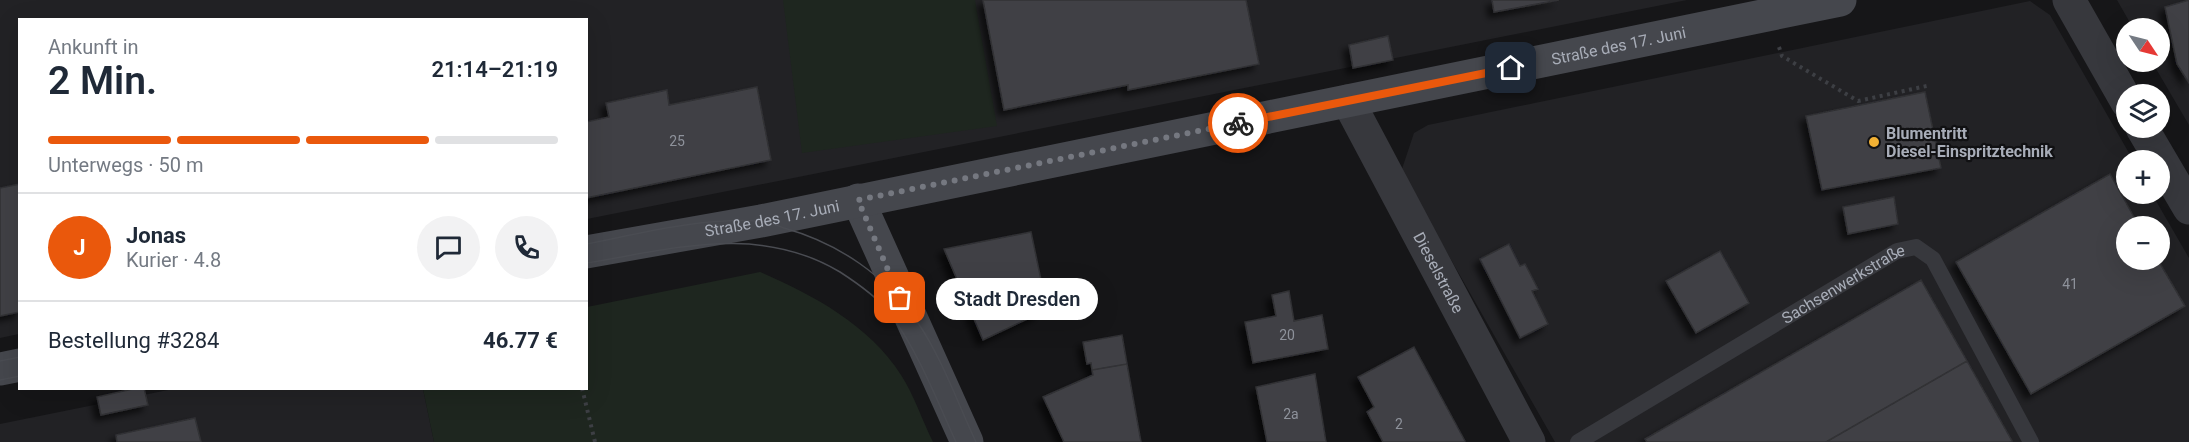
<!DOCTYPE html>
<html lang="de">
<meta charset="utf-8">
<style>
body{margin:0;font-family:Roboto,sans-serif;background:#f2f2f3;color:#1f2937;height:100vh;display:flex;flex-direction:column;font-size:22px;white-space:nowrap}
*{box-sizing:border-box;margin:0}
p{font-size:20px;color:#747a83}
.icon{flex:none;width:33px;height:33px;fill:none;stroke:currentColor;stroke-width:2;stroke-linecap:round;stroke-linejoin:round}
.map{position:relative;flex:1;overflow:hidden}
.details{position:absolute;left:18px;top:18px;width:570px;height:372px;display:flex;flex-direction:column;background:#fff;border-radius:0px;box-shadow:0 6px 24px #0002}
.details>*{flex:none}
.needle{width:39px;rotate:125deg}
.fabs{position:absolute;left:2116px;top:18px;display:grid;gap:12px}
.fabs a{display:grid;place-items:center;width:54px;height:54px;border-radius:50%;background:#fff;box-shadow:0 6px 24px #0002;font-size:30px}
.pin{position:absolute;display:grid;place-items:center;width:51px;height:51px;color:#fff;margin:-26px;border-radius:12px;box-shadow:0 3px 9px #0006}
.courier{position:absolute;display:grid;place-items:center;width:60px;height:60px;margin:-30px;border:4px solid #ea580c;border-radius:50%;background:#fff;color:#222;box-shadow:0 2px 8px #0007}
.bubble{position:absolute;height:42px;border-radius:21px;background:#fff;box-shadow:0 6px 24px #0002;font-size:20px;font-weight:600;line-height:42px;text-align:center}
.head em{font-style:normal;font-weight:600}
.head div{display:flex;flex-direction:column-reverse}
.head{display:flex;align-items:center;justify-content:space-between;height:102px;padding:0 30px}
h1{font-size:39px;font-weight:600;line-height:45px}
.bar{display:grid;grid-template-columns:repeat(4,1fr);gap:9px 6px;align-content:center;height:72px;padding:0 30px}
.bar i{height:8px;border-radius:4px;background:#e0e1e3}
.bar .selected{background:#ea580c}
.bar p{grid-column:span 4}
.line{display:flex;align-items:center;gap:15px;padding:0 30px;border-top:2px solid #e0e1e3}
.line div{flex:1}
.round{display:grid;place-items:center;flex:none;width:63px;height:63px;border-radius:32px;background:#f2f2f3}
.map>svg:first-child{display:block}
.built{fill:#222225;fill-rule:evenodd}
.green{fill:#1e261f}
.building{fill:#404145;stroke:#303034;stroke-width:1.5;filter:url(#shadow)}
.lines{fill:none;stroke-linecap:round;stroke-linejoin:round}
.path{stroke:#3d3f44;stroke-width:4;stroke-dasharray:3 4.5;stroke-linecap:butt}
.lane{stroke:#37383d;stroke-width:16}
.street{stroke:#37383d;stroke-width:33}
.secondary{stroke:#45474d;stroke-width:33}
.tram{stroke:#4a4c52;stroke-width:1.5}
.done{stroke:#757880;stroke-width:6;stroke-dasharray:0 10.8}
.route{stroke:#ea580c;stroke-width:8}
.poi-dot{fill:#f2b134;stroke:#111113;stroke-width:2}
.labels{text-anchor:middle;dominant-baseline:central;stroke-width:4.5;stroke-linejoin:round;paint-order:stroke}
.number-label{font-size:14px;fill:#8e929b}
.street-label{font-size:16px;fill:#a8adb8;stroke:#111113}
.poi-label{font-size:16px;font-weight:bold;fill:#a8adb8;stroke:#111113;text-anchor:start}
</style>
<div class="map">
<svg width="2189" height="442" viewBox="0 0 2189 442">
<defs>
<filter id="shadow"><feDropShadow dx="-5.5" dy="5.5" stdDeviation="3" flood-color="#0009"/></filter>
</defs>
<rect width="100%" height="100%" fill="#161618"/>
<path class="built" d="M0 0H1687L587 219 586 20H20L19 334 0 338Z
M2117 0H2189V125L2152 62H2160V28H2133Z
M2030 1 2050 15 2133 160H2127V194H2152L2189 258V442H1555L1401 172 1414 133 1428 125ZM2127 226H2160V260H2127Z
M178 388 423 389 434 442H0V424Z"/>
<path class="green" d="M783 0H975L997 126 802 153Z
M760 272C813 295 869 325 901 375 914 395 922 420 933 442H434L423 389 586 388 587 307Z"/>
<path class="building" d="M983 0H1246L1259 64 1128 90V85L1004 110Z
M1492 0H1559L1494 12Z
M2189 0V83L2177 64 2165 7Z
M1388 36 1393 60 1353 68 1349 45Z
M757 87 771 160 586 198V122L609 117 606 103 667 90 669 105Z
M1925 92 1941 168 1822 190 1806 116Z
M2110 174 2139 226H2127V260H2158L2185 306 2031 394 1956 262Z
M20 184V312L0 316V188Z
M1894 197 1898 224 1848 234 1843 207Z
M1031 232 1044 294H1039L1036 303 1040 313 983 340 944 249Z
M1509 244 1520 266 1525 264 1538 289 1532 291 1548 324 1520 338 1480 259Z
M1720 251 1749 303 1696 333 1666 281Z
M1921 280 1967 361 1826 442H1647L1645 439Z
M1289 291 1294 321 1322 315 1328 349 1253 363 1245 322 1276 316 1272 295Z
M1122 335 1127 364 1092 370 1091 363 1087 364 1083 342Z
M1414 347 1465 441 1464 442H1383L1367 412 1374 407 1358 377Z
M1967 361 2012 441 2010 442H1826Z
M1127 364 1141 442H1064L1043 397 1093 375 1092 370Z
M1315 374 1326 442H1267L1256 387Z
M137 388H144L148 405 101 415 97 397Z
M195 418 201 442H117L116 435Z"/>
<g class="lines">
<path class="path" d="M1779 47 1782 56 1858 101 1931 85
M582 388 595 442"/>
<path class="lane" id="s1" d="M1578 442 1897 251 1916 247 1933 259 2031 442"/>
<g class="street">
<path d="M2069 0 2127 102"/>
<path id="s2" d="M1348 101 1529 442"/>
<path d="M2142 128 2189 208"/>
</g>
<g class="secondary">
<path d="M858 200 967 442"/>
<path id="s3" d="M586 252 761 221 1840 0"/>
<path d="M0 369 20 365"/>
</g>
<path class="tram" d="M586 244C643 233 699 218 758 221 766 221 776 225 784 228 838 243 887 276 918 323 942 358 958 404 976 442
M586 263C674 249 758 223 840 272 857 283 876 296 889 312 918 351 936 398 956 442
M0 361 20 357
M0 380 20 376"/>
</g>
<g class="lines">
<path class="done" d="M900 298 858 200 1238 123"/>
<path class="route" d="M1238 123 1511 68"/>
</g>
<circle class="poi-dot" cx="1874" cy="142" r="6"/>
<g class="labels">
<g class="number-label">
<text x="677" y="141">25</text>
<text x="2070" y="284">41</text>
<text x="1287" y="335">20</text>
<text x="1291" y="414">2a</text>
<text x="1399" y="424">2</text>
</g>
<g class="street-label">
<text stroke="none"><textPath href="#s3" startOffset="1053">Straße des 17. Juni</textPath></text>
<text stroke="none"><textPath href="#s3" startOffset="189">Straße des 17. Juni</textPath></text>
<text stroke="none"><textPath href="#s2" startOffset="194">Dieselstraße</textPath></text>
<text stroke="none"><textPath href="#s1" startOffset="309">Sachsenwerkstraße</textPath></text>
</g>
<g class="poi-label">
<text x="1886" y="133">Blumentritt<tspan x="1886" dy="18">Diesel-Einspritztechnik</tspan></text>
</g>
</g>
</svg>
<div class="fabs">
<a><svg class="needle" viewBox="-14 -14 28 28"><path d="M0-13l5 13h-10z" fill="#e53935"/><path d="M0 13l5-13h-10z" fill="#747a83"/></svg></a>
<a><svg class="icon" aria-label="layers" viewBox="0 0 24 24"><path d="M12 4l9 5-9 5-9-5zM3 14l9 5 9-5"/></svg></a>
<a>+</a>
<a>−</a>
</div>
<div class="pin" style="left:900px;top:298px;background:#ea580c"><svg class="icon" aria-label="bag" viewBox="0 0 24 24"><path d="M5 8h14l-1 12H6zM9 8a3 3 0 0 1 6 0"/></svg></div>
<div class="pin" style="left:1511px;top:68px;background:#1f2937"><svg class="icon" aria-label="home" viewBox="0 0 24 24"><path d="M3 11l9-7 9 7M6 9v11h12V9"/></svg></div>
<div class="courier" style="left:1238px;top:123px"><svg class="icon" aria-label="bike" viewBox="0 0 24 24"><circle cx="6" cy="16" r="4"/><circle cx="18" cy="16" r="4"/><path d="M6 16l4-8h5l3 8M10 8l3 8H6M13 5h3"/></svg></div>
<div class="bubble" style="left:936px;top:278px;width:162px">Stadt Dresden</div>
<section class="details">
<div class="head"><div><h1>2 Min.</h1><p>Ankunft in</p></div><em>21:14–21:19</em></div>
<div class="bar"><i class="selected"></i><i class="selected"></i><i class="selected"></i><i></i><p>Unterwegs · 50 m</p></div>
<div class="line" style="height:108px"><b class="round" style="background:#ea580c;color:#fff">J</b><div><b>Jonas</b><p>Kurier · 4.8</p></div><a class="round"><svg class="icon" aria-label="chat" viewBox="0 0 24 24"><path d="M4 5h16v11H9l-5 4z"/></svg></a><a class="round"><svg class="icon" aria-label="phone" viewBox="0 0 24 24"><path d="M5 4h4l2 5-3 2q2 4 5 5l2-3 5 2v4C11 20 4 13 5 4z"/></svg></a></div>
<div class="line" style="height:78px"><div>Bestellung #3284</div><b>46.77 €</b></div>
</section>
</div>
